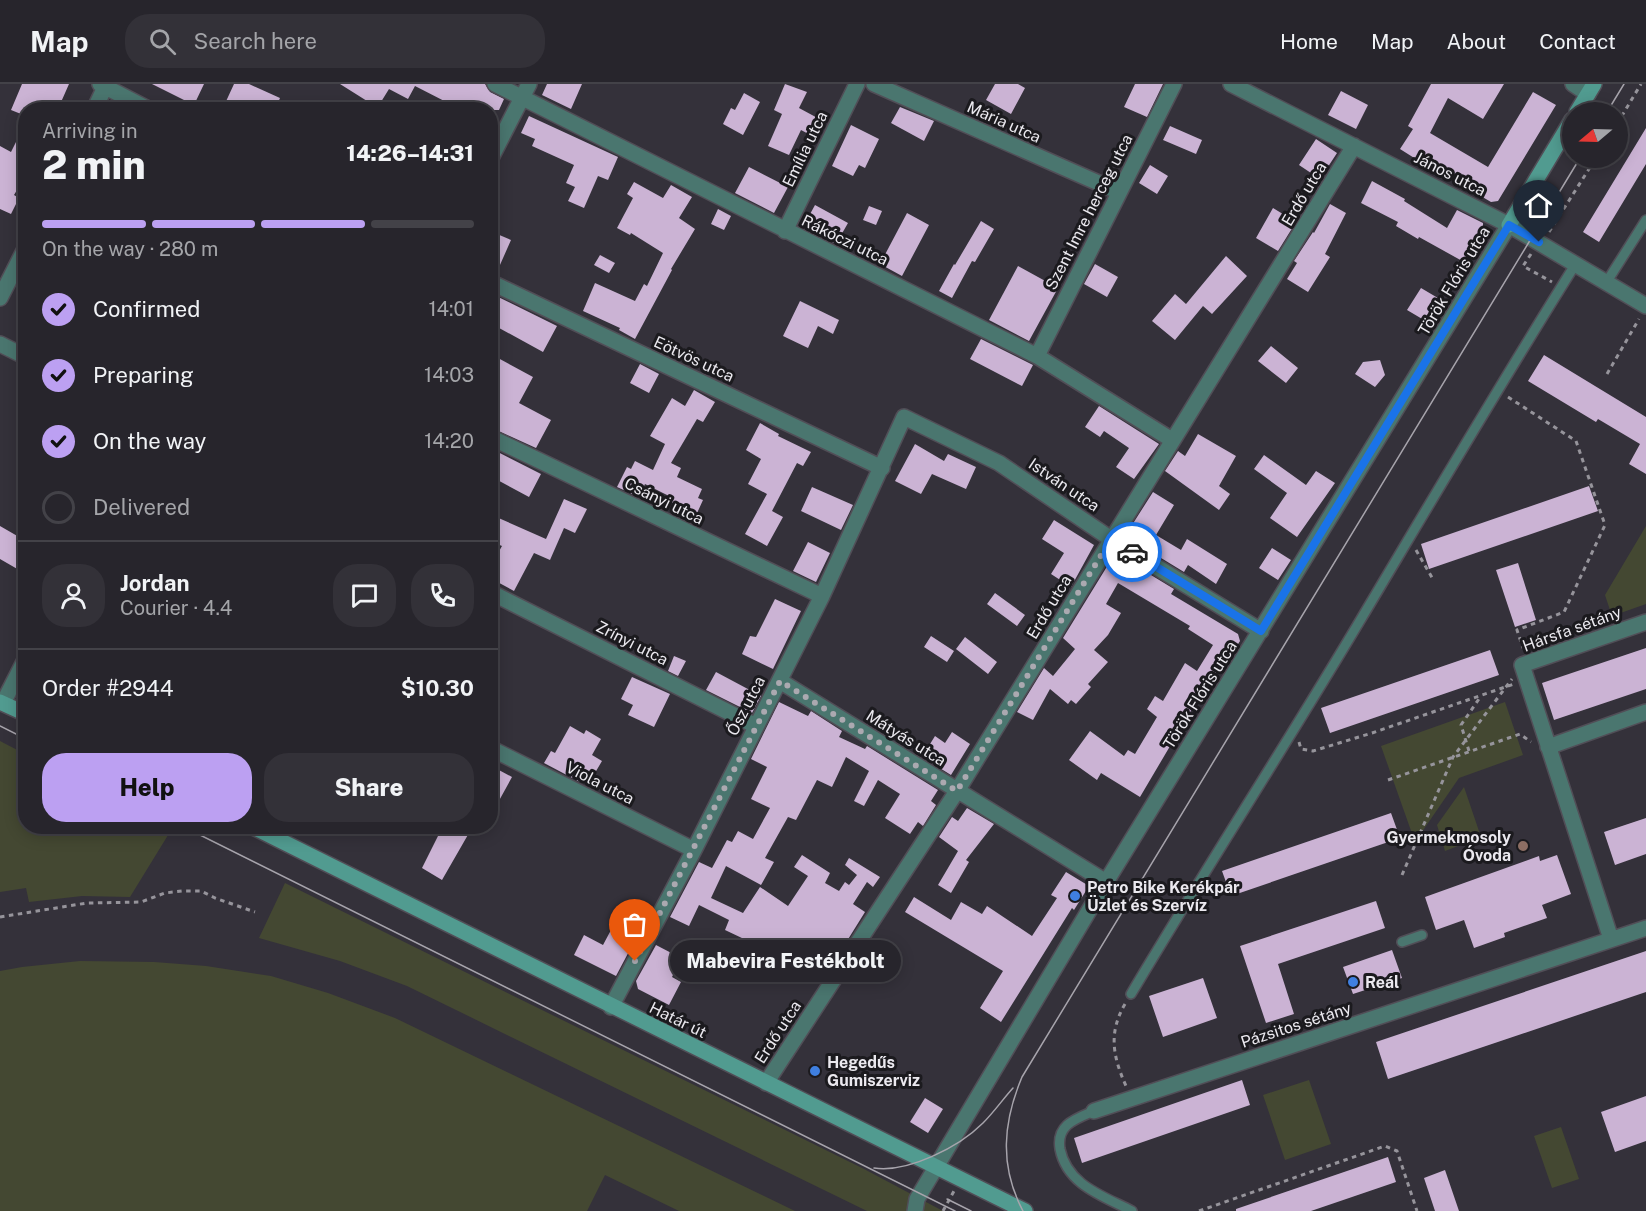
<!DOCTYPE html>
<meta charset="utf-8">
<style>
body{margin:0;font-family:"Public Sans",sans-serif;background:#333138;color:#f1f3f6;height:100vh;display:flex;flex-direction:column;font-size:22px;white-space:nowrap}
*{box-sizing:border-box;margin:0}
p{font-size:20px;color:#a4a5a9}
.icon{flex:none;width:33px;height:33px;fill:none;stroke:currentColor;stroke-width:2;stroke-linecap:round;stroke-linejoin:round}
.map{position:relative;flex:1;overflow:hidden}
.panel{position:absolute;left:18px;top:18px;width:480px;height:732px;display:flex;flex-direction:column;background:#27252c;border-radius:24px;box-shadow:0 3px 15px #0003,0 0 0 2px #434248}
.panel>*{flex:none}
.needle{width:39px;rotate:251deg}
.controls{position:absolute;left:1562px;top:18px;display:grid;gap:12px}
.controls a{display:grid;place-items:center;width:66px;height:66px;border-radius:50%;background:#27252c;box-shadow:0 3px 15px #0003,0 0 0 2px #434248;font-size:30px}
.pin{position:absolute;display:grid;place-items:center;width:51px;height:51px;color:#fff;margin:-62px -26px;border-radius:50% 50% 50% 0;rotate:-45deg;box-shadow:0 0 6px #0007}
.pin .icon{rotate:45deg}
.courier{position:absolute;display:grid;place-items:center;width:60px;height:60px;margin:-30px;border:4px solid #1a73e8;border-radius:50%;background:#fff;color:#222;box-shadow:0 2px 8px #0007}
.bubble{position:absolute;height:42px;border-radius:21px;background:#27252c;box-shadow:0 3px 15px #0003,0 0 0 2px #434248;font-size:20px;font-weight:800;line-height:42px;text-align:center}
.summary em{font-style:normal;font-weight:800}
.summary div{display:flex;flex-direction:column-reverse}
.summary{display:flex;align-items:center;justify-content:space-between;height:102px;padding:0 24px}
h1{font-size:39px;font-weight:800;line-height:45px}
.bar{display:grid;grid-template-columns:repeat(4,1fr);gap:9px 6px;align-content:center;height:72px;padding:0 24px}
.bar i{height:8px;border-radius:4px;background:#434248}
.bar .active{background:#bca0f2}
.bar p{grid-column:span 4}
.line{display:flex;align-items:center;gap:15px;padding:0 24px;border-top:2px solid #434248}
.line div{flex:1}
.round{display:grid;place-items:center;flex:none;width:63px;height:63px;border-radius:24px;background:#333138}
ol{padding:0 24px;list-style:none}
li{display:flex;align-items:center;gap:18px;height:66px}
li p{margin-inline-start:auto}
li .icon{padding:6px;border-radius:50%;background:#bca0f2;color:#111;stroke-width:4}
li:last-child{color:#a4a5a9}
li i{width:33px;height:33px;border:3px solid #434248;border-radius:50%}
.button{display:flex;gap:12px;margin-top:auto;padding:12px 24px}
.button a{flex:1;height:69px;border-radius:24px;background:#bca0f2;color:#111;font-size:24px;font-weight:800;line-height:69px;text-align:center}
.button a+a{background:#333138;color:#f1f3f6}
header{display:flex;align-items:center;gap:36px;box-sizing:border-box;height:84px;padding:0 30px;background:#27252c;border-bottom:2px solid #434248}
header strong{font-size:28px}
nav{display:flex;gap:33px;margin-inline-start:auto;font-size:21px}
.search{width:420px;height:54px;background:#333138;display:flex;align-items:center;gap:15px;box-sizing:border-box;padding:0 21px;border-radius:24px;color:#a4a5a9;font-size:22px}
.map>svg:first-child{display:block}
.green{fill:#444832}
.building{fill:#cbb3d4}
.lines{fill:none;stroke-linecap:round;stroke-linejoin:round}
.lane-casing{stroke:#514e57;stroke-width:12}
.street-casing{stroke:#514e57;stroke-width:18}
.secondary-casing{stroke:#514e57;stroke-width:18}
.path{stroke:#96949b;stroke-width:3;stroke-dasharray:4.5 4.5;stroke-linecap:butt}
.lane{stroke:#4a766f;stroke-width:9}
.street{stroke:#4a766f;stroke-width:15}
.secondary{stroke:#519b90;stroke-width:15}
.tram{stroke:#a7a4ac;stroke-width:1.5}
.done{stroke:#aba9b0;stroke-width:6;stroke-dasharray:0 10.8}
.route{stroke:#1a73e8;stroke-width:8}
.education-dot{fill:#8d6e63;stroke:#1b1a1e;stroke-width:2}
.shop-dot{fill:#3f7fe0;stroke:#1b1a1e;stroke-width:2}
.labels{text-anchor:middle;dominant-baseline:central;stroke-width:6;stroke-linejoin:round;paint-order:stroke}
.street-label{font-size:16px;fill:#ebe9ef;stroke:#1b1a1e}
.poi-label{font-size:16px;font-weight:bold;fill:#ebe9ef;stroke:#1b1a1e;text-anchor:start}
</style>
<header>
<strong>Map</strong>
<div class="search"><svg class="icon" aria-label="search" viewBox="0 0 24 24"><circle cx="10" cy="10" r="6"/><path d="M15 15l6 6"/></svg>Search here</div>
<nav><a>Home</a><a>Map</a><a>About</a><a>Contact</a></nav>
</header>
<div class="map">
<svg width="1646" height="1127" viewBox="0 0 1646 1127">
<rect width="100%" height="100%" fill="#34313a"/>
<path class="green" d="M1646 442V520L1612 532 1605 511Z
M1505 618 1523 671 1459 694 1415 758 1381 662Z
M0 657 25 670 26 742 173 743 130 813 82 812 29 818 26 804 0 808Z
M1464 703 1481 753 1445 767 1437 741Z
M285 799 864 1085 943 1127H867L407 902 340 877 259 854Z
M80 877 154 878 206 882 271 892 328 909 395 934 795 1127H679L605 1091 587 1127H0V887L22 883Z
M1309 996 1331 1060 1285 1076 1263 1011Z
M1561 1043 1579 1095 1552 1104 1534 1052Z"/>
<path class="building" d="M22 0H69L58 25 49 21 47 26H26V32L11 26Z
M152 0H204L194 21Z
M234 0H249L280 14 275 26H222Z
M340 0H485L490 8 504 15 499 26H452L454 22 415 2 408 15 389 5 376 26H363L367 17Z
M547 0H582L571 25 542 11Z
M785 0 807 8 799 24 825 38 816 54 801 46 789 71 768 62 782 30 774 26Z
M995 0H1018L1025 4 1011 30 986 16Z
M1135 0H1163L1147 33 1124 23Z
M1431 0H1504L1483 35 1448 14 1430 49 1488 83 1533 8 1556 21 1498 117 1491 118 1474 108 1476 104 1453 89 1452 92 1420 74 1419 77 1400 65 1413 45 1408 42Z
M1341 7 1368 21 1356 45 1328 31Z
M744 9 760 18 743 51 723 40 731 24 735 26Z
M900 23 934 37 924 57 891 39Z
M529 32 618 73 608 96 598 92 584 124 568 117 575 103 566 99 574 81 532 62 535 55 521 49Z
M26 38V91L14 111 19 114 11 130 0 125V62L11 68Z
M851 41 879 55 865 84 859 81 853 92 832 82Z
M1170 42 1202 56 1196 70 1163 56Z
M1646 44V80L1599 158 1583 148Z
M1316 55 1337 69 1320 95 1299 81Z
M1150 81 1168 92 1157 110 1139 99Z
M749 83 788 103 774 129 735 109Z
M1372 97 1405 115 1404 117 1447 144 1457 126 1483 139V143L1464 178 1419 153 1418 155 1396 142 1398 138 1361 119Z
M634 98 663 114 671 101 692 113 679 134 695 145 671 185 672 186 635 255 619 246 620 244 583 227 595 199 635 217 644 200 647 202 663 169 631 149 630 151 617 144 633 114 627 110Z
M1330 120 1346 129 1325 170 1330 173 1308 208 1287 195 1297 179 1294 177 1313 148 1314 149Z
M815 121 848 139 836 160 803 143Z
M869 122 882 127 876 141 863 136Z
M1273 124 1296 138 1278 167 1256 154Z
M718 125 731 132 724 146 711 140Z
M907 129 929 141 902 192 880 180Z
M981 137 994 145 975 178 972 177 952 214 939 207 954 180 955 181Z
M490 147 511 156 496 190 490 188Z
M600 171 615 179 609 189 594 181Z
M1226 172 1247 192 1212 230 1203 222 1175 256 1152 237 1175 210 1186 220Z
M1095 180 1118 193 1107 213 1084 200Z
M1018 182 1058 204 1029 257 989 236Z
M1421 204 1443 217 1429 239 1407 226Z
M490 209 557 242 543 268 490 239Z
M800 217 839 236 833 250 818 242 808 264 783 252Z
M981 255 1033 281 1022 302 970 275Z
M1271 262 1298 284 1286 299 1258 277Z
M1544 271 1646 333V390L1629 380 1640 360 1598 335 1596 338 1528 297Z
M498 274 533 293 519 319 551 336 536 364 490 343V288Z
M1380 276 1385 291 1375 303 1355 290 1363 278Z
M640 280 659 290 649 309 630 299Z
M694 306 715 318 703 338 697 335 671 379 681 384 677 393 702 405 698 414 703 416 693 438 672 429 676 421 669 417 671 413 645 400 639 413 617 403 627 383 631 385 635 377 653 386 665 360 650 352 672 314 685 322Z
M1099 322 1159 360 1134 395 1116 383 1129 364 1104 347 1100 353 1085 343Z
M760 339 779 350 778 352 811 368 803 382 797 379 772 427 783 433 767 462 745 450 767 410 748 400 761 375 746 366Z
M1198 350 1236 372 1219 402 1230 410 1219 426 1165 387 1178 367 1185 372Z
M915 360 944 377 948 370 976 383 966 405 932 390 921 410 895 397Z
M490 364 541 390 529 413 490 392Z
M1264 371 1306 401 1316 387 1335 399 1297 453 1270 434 1287 409 1254 385Z
M1589 402 1598 427 1429 485 1421 460Z
M812 403 853 421 841 446 801 427Z
M1153 408 1174 421 1156 451 1181 466 1187 455 1227 480 1216 500 1188 481 1184 488 1125 452Z
M564 415 587 425 575 449 564 444 550 476 534 469 514 507 490 494V483L502 462 490 457V439L494 432 546 455Z
M1054 436 1094 461 1071 503 1051 490 1064 469 1042 455Z
M0 442 26 457V490L0 475Z
M808 458 830 469 816 498 793 487Z
M1272 464 1291 476 1278 496 1259 484Z
M1123 474 1174 505 1171 510 1238 550 1240 557 1221 587 1218 585 1201 614 1199 613 1140 713 1101 689 1097 696 1069 676 1090 647 1124 672 1128 666 1135 670 1157 633 1147 625 1155 612 1163 617 1185 579 1197 587 1213 561 1188 545 1190 542 1118 499 1106 520 1121 529 1108 551 1094 566 1108 578 1088 600 1091 603 1076 620 1071 616 1068 620 1050 605 1033 636 1017 628 1044 584 1053 592 1075 565 1063 554 1111 476Z
M1518 479 1536 536 1515 543 1496 486Z
M995 509 1025 531 1017 542 987 520Z
M775 515 801 527 773 585 742 570 750 552 756 553Z
M931 552 954 567 947 578 924 563Z
M965 553 997 578 988 590 956 565Z
M1646 564V605L1554 636 1542 599Z
M1490 566 1499 591 1330 649 1321 624Z
M674 572 686 577 678 592 668 587Z
M716 588 761 612 752 629 706 606Z
M632 593 670 610 654 643 628 631 633 621 621 615Z
M779 618 808 632 811 627 842 647 839 653 865 665 867 662 938 706 931 717 936 721 923 742 918 738 910 750 885 734 900 710 878 696 864 722 854 717 869 687 846 673 832 703 817 696 796 736 788 733 765 774 774 778 761 801 726 782 711 814 743 829 760 803 788 822 808 792 794 783 802 771 830 789 825 799 839 807 845 798 849 801 857 791 845 781 849 774 880 793 873 803 867 798 853 820 865 828 842 865 839 863 835 870 833 869 813 900 744 855 725 846 729 836 699 821 689 842 670 833 699 778 712 784 727 756 732 758 738 747 753 755 770 724 751 715 767 683 751 675Z
M570 642 584 650 586 646 601 655 592 671 602 677 589 699 582 694 580 698 544 679 551 667 555 669Z
M952 648 970 660 951 691 922 673 935 652 945 659Z
M497 685 512 693 490 733V697Z
M967 724 994 740 966 776 969 778 951 809 938 801 958 767 939 753 952 733 958 737Z
M1391 729 1400 754 1231 812 1222 787Z
M1646 734V770L1615 781 1604 748Z
M443 742H457L469 749 442 796 422 784Z
M1557 771 1571 810 1542 821 1547 834 1504 849 1505 853 1474 864 1464 836 1436 846 1425 813 1539 772 1540 777Z
M1066 788 1089 802 1074 826 1072 824 1001 938 980 924 1003 887 905 828 914 813 951 836 961 818 982 830 987 822 1032 852 1057 814 1051 811Z
M1376 817 1385 844 1278 880 1294 930 1266 939 1240 862Z
M611 846 634 858 616 892 574 871 584 851 603 861Z
M656 861 681 874 672 893 681 898 669 921 638 905 636 897Z
M1392 866 1402 894 1353 910 1343 883Z
M1646 867V908L1388 995 1376 958Z
M1203 894 1217 934 1163 953 1149 912Z
M1242 996 1250 1021 1082 1079 1074 1054Z
M1646 1012V1057L1615 1068 1601 1028Z
M925 1014 943 1025 928 1049 910 1038Z
M1388 1073 1396 1098 1311 1127H1236V1125Z
M1445 1086 1459 1127H1435L1424 1094Z"/>
<g class="lines">
<defs>
<path id="lane" d="M1606 199 1646 136
M1402 858 1422 851
M1131 910C1206 784 1286 661 1361 535 1432 416 1502 297 1575 181
M1094 1027C1075 1035 1056 1041 1060 1065 1067 1101 1103 1112 1132 1127"/>
<path id="street" d="M100 0 150 26
M495 0 1037 272 1172 356
M874 0 1119 108
M1231 0 1509 141 1646 222
M1573 0 1588 10
M94 26 105 3
M490 76 529 0
M785 147 857 0
M490 198 882 384
M0 214 26 163
M0 260 26 273
M1037 272 1174 0
M490 353 822 512
M490 508 756 642
M780 597 1106 798
M3 619 26 574
M1548 663 1646 628
M490 664 694 766
M1611 855 1522 581 1646 538
M611 923 694 766 822 512 904 333 999 379 1111 455 1261 547
M766 999 957 707 1354 62
M1094 1027 1646 844
M915 1127 917 1115 1106 798 1509 141"/>
<path id="secondary" d="M1577 28 1594 0
M1509 141 1572 36
M0 618 26 630
M251 742 1025 1127"/>
</defs>
<use href="#lane" class="lane-casing"/>
<use href="#street" class="street-casing"/>
<use href="#secondary" class="secondary-casing"/>
<path class="path" d="M1617 40 1641 0
M1549 148 1596 74
M1531 170 1523 182 1552 198
M1607 290 1639 235
M1508 313 1576 357 1605 441 1564 528 1517 546 1523 564
M1416 466 1434 497
M1299 658 1301 665 1313 667 1372 649 1514 600
M1469 667 1461 641 1481 612
M1388 696 1520 650 1531 658
M1402 791 1453 673 1512 595
M0 833 87 819 141 818 165 809 182 807H201L215 814 255 828
M1125 920C1108 949 1113 973 1126 1002
M943 1127 954 1107
M1199 1127 1385 1062 1397 1067 1417 1127"/>
<use href="#lane" class="lane"/>
<use href="#street" class="street"/>
<use href="#secondary" class="secondary"/>
<path class="tram" d="M1607 28 1624 0
M0 642 26 655
M182 742 955 1127
M874 1084C908 1089 959 1063 983 1039 994 1028 1003 1015 1013 1004
M947 1115 971 1127
M1023 1127C999 1082 1003 1038 1022 993L1580 74"/>
</g>
<g class="lines">
<path class="done" d="M635 877 780 597 957 707 1111 455 1132 468"/>
<path class="route" d="M1132 468 1261 547 1509 141 1539 158"/>
</g>
<circle class="education-dot" cx="1523" cy="762" r="6"/>
<g class="shop-dot">
<circle cx="1075" cy="812" r="6"/>
<circle cx="1353" cy="898" r="6"/>
<circle cx="815" cy="987" r="6"/>
</g>
<g class="labels">
<g class="street-label">
<text transform="translate(1004 38) rotate(24)">Mária utca</text>
<text transform="translate(805 65) rotate(-64)">Emília utca</text>
<text transform="translate(1450 90) rotate(27)">János utca</text>
<text transform="translate(1304 110) rotate(-59)">Erdő utca</text>
<text transform="translate(1089 128) rotate(-63)">Szent Imre herceg utca</text>
<text transform="translate(845 156) rotate(26)">Rákóczi utca</text>
<text transform="translate(1454 197) rotate(-59)">Török Flóris utca</text>
<text transform="translate(694 275) rotate(25)">Eötvös utca</text>
<text transform="translate(1064 401) rotate(34)">István utca</text>
<text transform="translate(664 417) rotate(26)">Csányi utca</text>
<text transform="translate(1049 523) rotate(-59)">Erdő utca</text>
<text transform="translate(1572 545) rotate(-20)">Hársfa sétány</text>
<text transform="translate(632 559) rotate(27)">Zrínyi utca</text>
<text transform="translate(1200 611) rotate(-58)">Török Flóris utca</text>
<text transform="translate(746 622) rotate(-63)">Ősz utca</text>
<text transform="translate(906 654) rotate(32)">Mátyás utca</text>
<text transform="translate(600 699) rotate(27)">Viola utca</text>
<text transform="translate(678 936) rotate(26)">Határ út</text>
<text transform="translate(1296 941) rotate(-18)">Pázsitos sétány</text>
<text transform="translate(778 948) rotate(-57)">Erdő utca</text>
</g>
<g class="poi-label">
<text x="1511" y="753" text-anchor="end">Gyermekmosoly<tspan x="1511" dy="18">Óvoda</tspan></text>
<text x="1087" y="803">Petro Bike Kerékpár<tspan x="1087" dy="18">Üzlet és Szervíz</tspan></text>
<text x="1365" y="898">Reál</text>
<text x="827" y="978">Hegedűs<tspan x="827" dy="18">Gumiszerviz</tspan></text>
</g>
</g>
</svg>
<div class="controls">
<a><svg class="needle" viewBox="-14 -14 28 28"><path d="M0-13l5 13h-10z" fill="#e53935"/><path d="M0 13l5-13h-10z" fill="#a4a5a9"/></svg></a>
</div>
<div class="pin" style="left:635px;top:877px;background:#ea580c"><svg class="icon" aria-label="bag" viewBox="0 0 24 24"><path d="M5 8h14l-1 12H6zM9 8a3 3 0 0 1 6 0"/></svg></div>
<div class="pin" style="left:1539px;top:158px;background:#1f2937"><svg class="icon" aria-label="home" viewBox="0 0 24 24"><path d="M3 11l9-7 9 7M6 9v11h12V9"/></svg></div>
<div class="courier" style="left:1132px;top:468px"><svg class="icon" aria-label="car" viewBox="0 0 24 24"><path d="M5 17H2v-5l4-1 3-4h7l3 4 3 1v5h-3M9 17h6M6 11h13"/><circle cx="7" cy="17" r="2"/><circle cx="17" cy="17" r="2"/></svg></div>
<div class="bubble" style="left:670px;top:856px;width:231px">Mabevira Festékbolt</div>
<section class="panel">
<div class="summary"><div><h1>2 min</h1><p>Arriving in</p></div><em>14:26–14:31</em></div>
<div class="bar"><i class="active"></i><i class="active"></i><i class="active"></i><i></i><p>On the way · 280 m</p></div>
<ol>
<li><svg class="icon" aria-label="check" viewBox="0 0 24 24"><path d="M5 12l5 5 9-10"/></svg>Confirmed<p>14:01</p></li>
<li><svg class="icon" aria-label="check" viewBox="0 0 24 24"><path d="M5 12l5 5 9-10"/></svg>Preparing<p>14:03</p></li>
<li><svg class="icon" aria-label="check" viewBox="0 0 24 24"><path d="M5 12l5 5 9-10"/></svg>On the way<p>14:20</p></li>
<li><i></i>Delivered</li>
</ol>
<div class="line" style="height:108px"><a class="round"><svg class="icon" aria-label="person" viewBox="0 0 24 24"><circle cx="12" cy="8" r="4"/><path d="M4 21q1-7 8-7t8 7"/></svg></a><div><b>Jordan</b><p>Courier · 4.4</p></div><a class="round"><svg class="icon" aria-label="chat" viewBox="0 0 24 24"><path d="M4 5h16v11H9l-5 4z"/></svg></a><a class="round"><svg class="icon" aria-label="phone" viewBox="0 0 24 24"><path d="M5 4h4l2 5-3 2q2 4 5 5l2-3 5 2v4C11 20 4 13 5 4z"/></svg></a></div>
<div class="line" style="height:78px"><div>Order #2944</div><b>$10.30</b></div>
<div class="button"><a>Help</a><a>Share</a></div>
</section>
</div>
